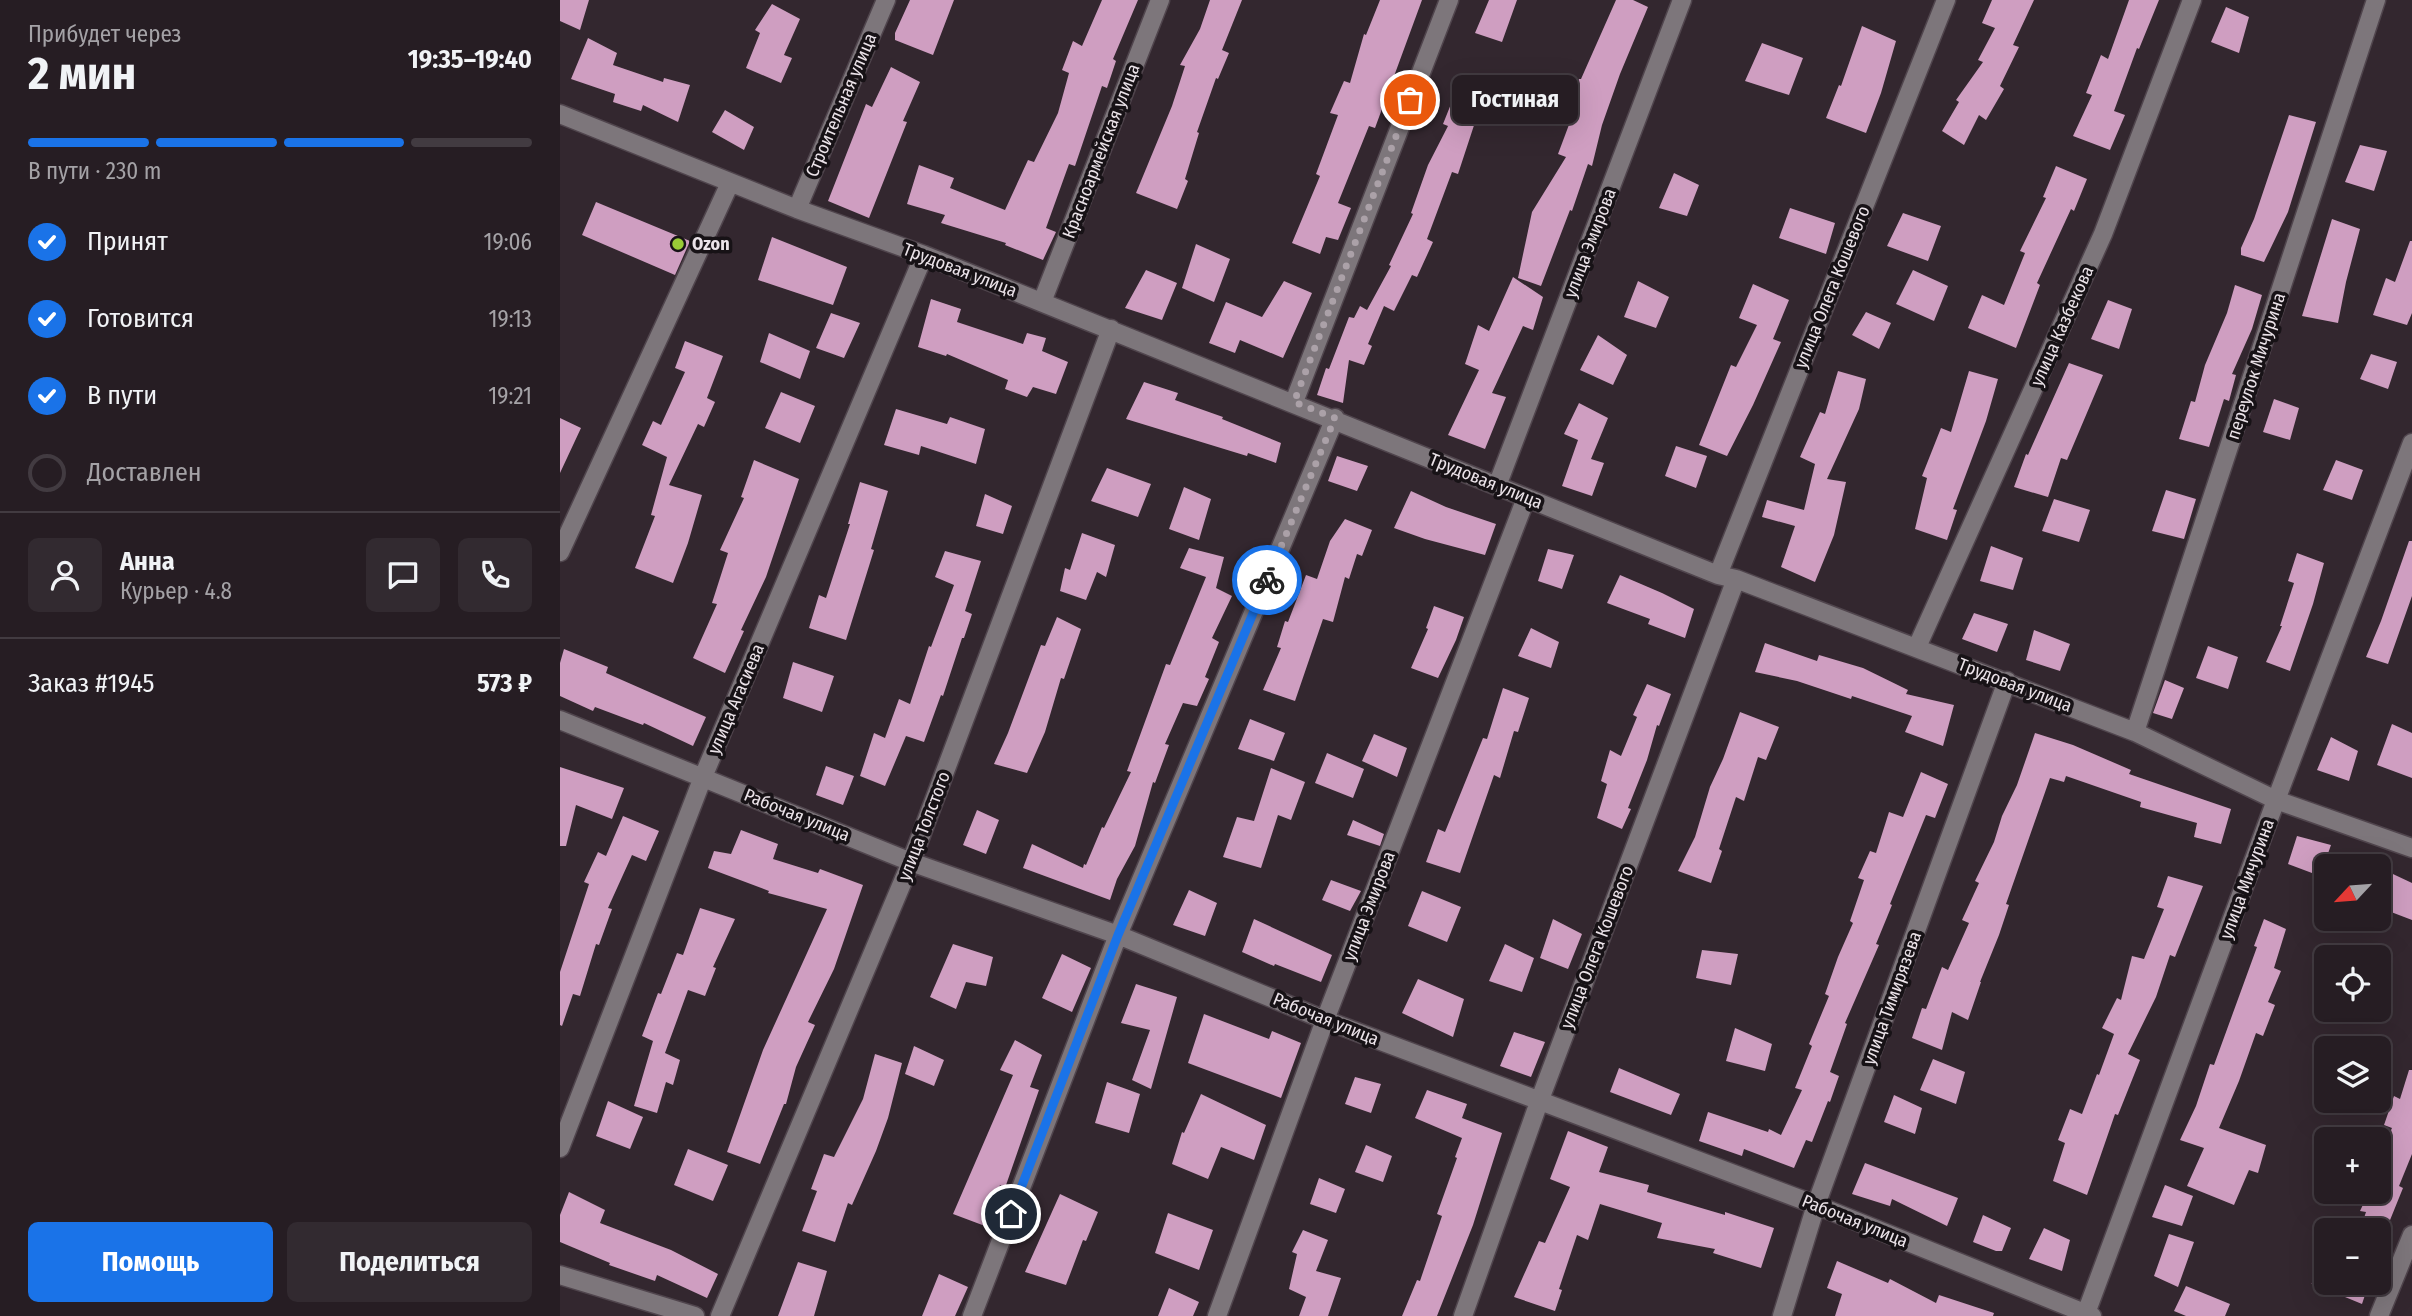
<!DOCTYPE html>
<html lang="ru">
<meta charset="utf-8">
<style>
body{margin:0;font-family:"Fira Sans Condensed",sans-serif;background:#322a30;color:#f1f3f6;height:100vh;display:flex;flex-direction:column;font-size:26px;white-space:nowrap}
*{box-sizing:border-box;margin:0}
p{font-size:23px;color:#a4a2a6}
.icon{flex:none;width:38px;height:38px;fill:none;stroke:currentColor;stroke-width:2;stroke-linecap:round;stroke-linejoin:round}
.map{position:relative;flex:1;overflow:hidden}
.side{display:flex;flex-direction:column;background:#261d23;width:560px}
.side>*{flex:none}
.needle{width:46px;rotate:244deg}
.fabs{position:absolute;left:1754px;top:854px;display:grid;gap:14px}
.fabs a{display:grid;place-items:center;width:77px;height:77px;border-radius:10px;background:#261d23;box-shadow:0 7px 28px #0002,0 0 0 2px #423b41;font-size:35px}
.pin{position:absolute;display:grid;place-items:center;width:60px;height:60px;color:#fff;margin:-30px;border:4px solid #fff;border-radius:50%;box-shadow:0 2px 7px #0007}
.courier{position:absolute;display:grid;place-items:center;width:70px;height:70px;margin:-35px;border:5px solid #1a73e8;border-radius:50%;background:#fff;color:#222;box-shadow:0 2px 9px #0007}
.bubble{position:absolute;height:49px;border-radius:10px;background:#261d23;box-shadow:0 7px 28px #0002,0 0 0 2px #423b41;font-size:23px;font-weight:700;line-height:49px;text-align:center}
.headline em{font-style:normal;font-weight:700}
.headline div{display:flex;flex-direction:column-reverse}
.headline{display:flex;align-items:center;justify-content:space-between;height:119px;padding:0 28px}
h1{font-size:46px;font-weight:700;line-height:52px}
.bar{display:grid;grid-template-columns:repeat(4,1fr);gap:10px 7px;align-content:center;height:84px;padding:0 28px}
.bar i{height:9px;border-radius:5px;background:#423b41}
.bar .active{background:#1a73e8}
.bar p{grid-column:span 4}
.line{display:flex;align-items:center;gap:18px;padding:0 28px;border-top:2px solid #423b41}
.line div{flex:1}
.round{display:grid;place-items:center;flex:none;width:74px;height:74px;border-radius:10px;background:#322a30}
ol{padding:0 28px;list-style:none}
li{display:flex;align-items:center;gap:21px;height:77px}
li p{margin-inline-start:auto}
li .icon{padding:7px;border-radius:50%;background:#1a73e8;color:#fff;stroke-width:4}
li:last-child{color:#a4a2a6}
li i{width:38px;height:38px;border:4px solid #423b41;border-radius:50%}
.primary-button{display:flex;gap:14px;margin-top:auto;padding:14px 28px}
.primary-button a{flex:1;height:80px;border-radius:10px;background:#1a73e8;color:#fff;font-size:28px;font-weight:700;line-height:80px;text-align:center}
.primary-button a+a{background:#322a30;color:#f1f3f6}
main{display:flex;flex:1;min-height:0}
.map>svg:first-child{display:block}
.building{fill:#cf9ec1}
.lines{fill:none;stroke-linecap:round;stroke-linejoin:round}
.minor-casing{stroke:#50454d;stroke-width:21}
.minor{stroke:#7d767b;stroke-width:18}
.done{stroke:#aba1a8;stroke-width:7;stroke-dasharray:0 12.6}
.route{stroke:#1a73e8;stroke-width:9}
.poi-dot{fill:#99cb36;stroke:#171216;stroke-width:2.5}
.labels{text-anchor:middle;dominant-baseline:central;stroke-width:7;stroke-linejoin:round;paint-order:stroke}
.street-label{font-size:18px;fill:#ebe3e9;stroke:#171216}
.poi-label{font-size:18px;font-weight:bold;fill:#ebe3e9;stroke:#171216;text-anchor:start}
</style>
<main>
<section class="side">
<div class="headline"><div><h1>2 мин</h1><p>Прибудет через</p></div><em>19:35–19:40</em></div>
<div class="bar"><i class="active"></i><i class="active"></i><i class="active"></i><i></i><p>В пути · 230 m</p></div>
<ol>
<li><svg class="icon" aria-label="check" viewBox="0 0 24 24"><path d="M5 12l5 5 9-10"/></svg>Принят<p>19:06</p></li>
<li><svg class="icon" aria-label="check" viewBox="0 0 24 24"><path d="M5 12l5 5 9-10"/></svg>Готовится<p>19:13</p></li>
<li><svg class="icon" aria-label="check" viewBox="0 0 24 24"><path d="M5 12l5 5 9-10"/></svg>В пути<p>19:21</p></li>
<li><i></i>Доставлен</li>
</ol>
<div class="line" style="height:126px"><a class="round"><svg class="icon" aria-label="person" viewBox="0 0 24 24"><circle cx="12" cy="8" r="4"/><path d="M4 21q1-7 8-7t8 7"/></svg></a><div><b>Анна</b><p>Курьер · 4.8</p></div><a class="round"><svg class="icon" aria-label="chat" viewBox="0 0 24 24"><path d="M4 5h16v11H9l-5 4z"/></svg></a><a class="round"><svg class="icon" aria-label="phone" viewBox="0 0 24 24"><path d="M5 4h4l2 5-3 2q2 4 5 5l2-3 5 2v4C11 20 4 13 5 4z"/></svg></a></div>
<div class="line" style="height:91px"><div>Заказ #1945</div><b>573 ₽</b></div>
<div class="primary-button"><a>Помощь</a><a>Поделиться</a></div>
</section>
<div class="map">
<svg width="1852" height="1316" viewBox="0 0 1852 1316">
<rect width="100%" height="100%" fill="#33272f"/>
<path class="building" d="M0 0H29L20 30 0 21Z
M350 0H394L373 55 335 40V33Z
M542 0H578L553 59 556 61 547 88 542 86 515 166 509 164 486 228 496 232 483 260 445 245 446 243 381 223 385 215 347 204 359 165 394 178 390 188 445 210 468 160 474 162 498 113 509 73 502 70 513 41 522 46Z
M650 0H682L662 50 669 53 658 79 656 78 637 132 639 133 625 179 628 181 617 209 576 193 612 106 625 66 620 65 640 29Z
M820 0H862L815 128 809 126 778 203 791 208 778 240 766 237 760 254 732 243 760 176 756 174 778 115 770 113 784 81 790 83 804 34 806 35Z
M929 0H957L942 42 915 33Z
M1056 0H1073L1088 7 1060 74 1042 125 1032 166 1028 164 1012 211 1010 210 981 286 958 278 972 212 1006 157 998 154 1016 106 1008 103 1019 79H1021Z
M1432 0H1474L1453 45 1459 47 1440 86 1444 89 1426 120 1419 115 1404 145 1382 131 1399 102 1396 100 1423 62 1418 60 1435 28 1422 23Z
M1569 0H1599L1579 49 1577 48 1554 111 1565 115 1550 150 1513 136 1532 95 1526 93 1541 55 1548 59Z
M212 4 240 19 224 55 232 58 221 83 186 68 200 33 195 30Z
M1666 7 1689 17 1679 53 1651 42Z
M1302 26 1336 41 1321 93 1306 133 1266 118 1279 85 1281 86Z
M28 38 57 53 53 65 103 82 104 78 130 85 118 122 83 105 81 111 53 102 55 94 11 79Z
M1202 43 1243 58 1229 95 1185 81Z
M331 67 360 82 343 121 347 122 309 218 268 201 306 104 312 107Z
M897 89 922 101 898 174 892 172 867 239 873 242 857 277 852 275 834 311 824 306 808 344 812 346 804 365 789 360 783 403 757 395 766 368 769 369 789 317 794 318 800 306 807 310 831 266 829 265 853 214 851 213 868 165 888 126 883 124Z
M165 110 194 127 184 150 152 132Z
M1729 115 1756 122 1728 212 1704 262 1681 255V248L1694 219Z
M1800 145 1827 151 1814 191 1785 182Z
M1496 166 1527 179 1514 211 1511 209 1477 283 1480 285 1456 348 1408 328 1422 295 1444 305 1465 253 1460 251 1486 198 1483 197Z
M1114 173 1139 185 1127 216 1099 208Z
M36 202 130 241 115 275 22 235Z
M1230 208 1275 223 1266 254 1219 238Z
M1343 213 1381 226 1368 261 1327 246Z
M1772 219 1800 229 1786 282 1778 323 1742 316Z
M212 237 287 267 273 305 198 280Z
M1850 241H1852V313L1847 325 1813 315 1826 278 1835 282Z
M636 244 670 259 654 302 622 288Z
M586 270 617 283 602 320 565 308Z
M1353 270 1388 286 1374 321 1336 304Z
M953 277 983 297 973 330 963 326 932 393 946 397 925 449 888 435 919 370 905 364 918 325 929 331Z
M724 281 752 293 723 358 680 340 675 353 649 343 666 302 702 317Z
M1078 281 1109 297 1096 328 1064 317Z
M1193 284 1229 300 1213 339 1221 342 1193 405 1167 456 1139 445 1171 365 1176 367 1197 325 1179 318Z
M1675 285 1702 295 1692 329 1672 374 1676 375 1669 401 1664 399 1649 447 1619 439 1631 401 1635 402 1645 365 1667 313Z
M371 299 401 309 397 322 463 344 467 333 486 338 482 351 508 362 496 394 473 387 467 397 445 389 448 380 387 354 386 356 358 347Z
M1548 300 1572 309 1559 349 1531 339Z
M1306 312 1331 323 1319 349 1292 335Z
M271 313 300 323 284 358 256 348Z
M209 333 250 351 240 379 200 362Z
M1038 335 1067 355 1053 385 1020 370Z
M125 341 163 356 147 398 155 402 144 427 138 424 109 485 142 495 128 543 113 583 75 568 95 516 91 515 107 457 82 445 93 421 101 425 125 372 115 368Z
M1811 354 1837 362 1828 389 1800 379Z
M1509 363 1543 375 1507 460 1501 458 1488 497 1454 487 1466 454 1468 455Z
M1278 371 1306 379 1299 409 1267 479 1286 482 1274 535 1255 582 1221 567 1235 526 1202 517 1207 500 1244 510 1255 464 1240 457 1260 412 1265 414Z
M1409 371 1438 379 1426 421 1393 509 1397 510 1387 540 1355 529 1367 478 1362 476 1381 428 1391 432Z
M584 382 618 393 615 400 663 417 662 419 721 443 716 463 688 453 687 456 566 419Z
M221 392 255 406 240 443 205 428Z
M1714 399 1739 408 1730 440 1703 432Z
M1019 403 1048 418 1031 459 1044 463 1032 496 1002 486 1018 440 1004 434Z
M336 409 387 424 390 417 425 429 416 464 361 446 359 455 324 445Z
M0 418 21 428 0 473Z
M1116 446 1147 456 1136 488 1105 476Z
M777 456 808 466 797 491 768 481Z
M194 460 239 479 206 577 181 630 184 631 165 673 133 658 157 604 152 603 168 553 160 550 184 498 181 497Z
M1776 460 1803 470 1792 500 1763 490Z
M547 468 591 484 578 517 531 501Z
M300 482 328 491 311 549 314 550 286 640 249 628 259 595 266 598 290 524H288Z
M624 487 651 499 639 540 609 529Z
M1606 490 1636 499 1624 539 1592 531Z
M851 491 886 507 936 524 925 555 865 539 834 528Z
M425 494 452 506 443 534 416 526Z
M1494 499 1530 510 1519 542 1482 531Z
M785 519 812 530 802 556 797 554 789 579 785 577 773 622 763 619 735 701 703 690 721 648 717 647 725 621 728 622 746 575 757 579 770 541Z
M522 533 555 545 546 577 537 572 526 600 500 591 505 568 510 570Z
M1849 541H1852V596L1828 664 1806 657 1821 621Z
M1431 546 1463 558 1453 590 1420 581Z
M629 548 664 557 656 588 672 596 652 638 659 642 645 677 649 679 637 706 623 703 605 744 609 745 595 783 593 782 575 846 557 879 550 900 463 868 472 844 523 868 524 864 526 865 542 827 544 828 571 772 567 771 606 664 610 665 646 577 620 568Z
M988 549 1014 555 1002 589 978 581Z
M385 551 421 561 405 611 412 614 404 638H402L383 696 381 695 364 742 346 736 325 786 300 776 314 733 325 738 339 699 350 704 369 646 371 647 394 585 375 577Z
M1737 553 1764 563 1753 604 1730 671 1706 662 1722 626H1720L1734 583 1728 581Z
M1060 575 1102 593 1134 609 1125 638 1088 624 1090 619 1047 603Z
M874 606 904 617 896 640 878 678 851 668 868 629 866 628Z
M1414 613 1448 624 1437 652 1402 639Z
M497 617 521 629 504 679 501 678 485 732 467 773 434 764 448 733 481 645 485 646Z
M971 628 999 642 991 668 958 656Z
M1474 630 1510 644 1500 671 1466 660Z
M1205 643 1257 661 1259 655 1303 668 1348 690 1346 694 1394 705 1383 746 1345 732 1352 716 1292 696 1291 699 1237 681 1195 672Z
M1648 646 1678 657 1668 689 1636 678Z
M4 649 48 667 46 673 146 717 133 746 84 723 83 725 35 707 33 711 0 696V663Z
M233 662 274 676 262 712 223 698Z
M1605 680 1624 688 1612 719 1593 713Z
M1087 684 1111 694 1099 726 1097 725 1087 760 1068 808 1071 809 1062 829 1037 818 1047 784 1041 781 1050 750 1061 756 1077 717 1073 715Z
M943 688 969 698 958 732 954 731 940 778 934 775 900 873 866 862 878 829 885 832 923 738 927 739Z
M1180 712 1219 727 1206 760 1198 757 1184 801 1176 797 1159 849 1162 851 1151 883 1118 871 1135 837 1150 787 1163 759Z
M690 719 725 733 714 761 678 749Z
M1832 724 1852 733V778L1817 765Z
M1475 733 1513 745 1571 770 1569 774 1671 809 1661 844 1634 837 1637 823 1580 807 1581 802 1506 776 1504 782 1490 778 1446 904 1449 905 1439 935 1420 982H1421L1408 1020 1392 1012 1382 1050 1352 1038 1362 1008 1366 1009 1382 967 1388 970 1409 923 1402 920 1419 883 1415 881 1434 842 1442 816 1457 785Z
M814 734 847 748 837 777 802 761Z
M1771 737 1798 751 1789 781 1757 770Z
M767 753 804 769 793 798 755 783Z
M266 766 294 776 283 805 256 795Z
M0 767 64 788 52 819 16 805 6 846H0Z
M711 768 745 782 731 820 718 815 701 868 663 857 677 817 694 821Z
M1361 772 1388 784 1375 818 1366 815 1330 904 1332 905 1316 944 1319 945 1285 1023 1287 1024 1270 1072 1279 1076 1270 1102 1268 1101 1252 1142 1246 1140 1234 1168 1184 1149 1182 1156 1139 1141 1148 1112 1208 1132 1209 1129 1221 1135 1242 1090 1235 1088 1252 1046 1249 1044 1269 996 1265 994 1278 957 1293 923 1290 921 1304 880 1298 878 1310 851 1316 853 1329 812 1343 817Z
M417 810 439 820 426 854 403 845Z
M63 816 99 831 86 861 72 855 48 908 52 909 39 945 36 944 20 996 13 994 2 1026 0 1025V972L29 884 24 882 38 852 46 856Z
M793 820 824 834 820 846 787 835Z
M181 830 218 844 213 859 258 873 260 869 303 885 274 969 248 1022 255 1025 236 1067 226 1104H224L200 1164 167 1152 203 1050 267 909 208 893 209 891 148 868 154 851 171 854Z
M1737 836 1771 845 1760 876 1728 864Z
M1818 867 1852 883V920L1818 907Z
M1608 876 1643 886 1615 957 1610 955 1596 997 1568 1054 1580 1060 1558 1115 1555 1114 1527 1195 1493 1181 1505 1143 1498 1140 1510 1109 1522 1114 1537 1074 1539 1075 1554 1034 1542 1028 1557 998 1561 1000 1572 956 1584 959 1604 909 1597 907Z
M771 880 801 891 790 911 762 900Z
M629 890 657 903 645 936 613 925Z
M862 891 901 907 887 942 848 926Z
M140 908 175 919 153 967 156 968 145 996 128 990 105 1053 120 1060 113 1085 106 1082 97 1113 74 1106 93 1041 82 1036 98 993 101 994 117 953 123 955Z
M694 919 772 955 761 982 715 964 714 966 682 952Z
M993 919 1022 934 1008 969 980 958Z
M1704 919 1726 929 1714 968 1721 971 1708 1002 1715 1005 1703 1036 1696 1033 1679 1081 1659 1128 1706 1145 1698 1173 1689 1170 1674 1205 1627 1186 1644 1148 1620 1140 1636 1106 1650 1064 1654 1065 1697 947 1694 946Z
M393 944 433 957 426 986 406 982 396 1009 370 997Z
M945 944 974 958 962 992 929 981Z
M1142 950 1178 954 1171 985 1136 978Z
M502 954 531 968 512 1012 482 998Z
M858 979 904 999 893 1037 842 1013Z
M576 984 617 997 591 1089 572 1080 590 1030 561 1023Z
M644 1014 709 1039 712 1031 741 1043 721 1098 628 1063Z
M1175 1028 1212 1044 1205 1071 1166 1061Z
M954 1032 985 1042 971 1077 940 1066Z
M455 1040 482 1055 470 1087 479 1090 445 1188 440 1185 425 1226 393 1214 453 1075 440 1070Z
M354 1046 384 1060 374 1086 345 1074Z
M315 1054 342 1063 328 1118 316 1151 292 1205 288 1203 275 1242 242 1231 257 1191 251 1189 264 1154 274 1157 303 1099Z
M1373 1059 1405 1072 1396 1104 1360 1090Z
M1059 1068 1120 1094 1111 1115 1050 1092Z
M1849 1070H1852V1154L1839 1186 1843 1188 1826 1230H1800L1806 1212 1800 1211 1809 1192H1818V1158L1832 1128 1824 1125 1834 1096 1840 1099Z
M795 1077 821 1084 811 1113 785 1104Z
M547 1082 580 1094 569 1133 535 1123Z
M867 1090 907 1104 902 1118 942 1133 913 1225 877 1316H842L857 1280 860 1281 882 1216 877 1214 897 1158 895 1157 902 1138 855 1118Z
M641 1094 706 1125 694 1160 661 1147 648 1179 612 1164 622 1132 624 1133Z
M1334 1095 1362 1108 1355 1134 1324 1122Z
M48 1101 83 1117 70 1149 36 1136Z
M1008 1131 1048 1147 1039 1172 1089 1185 1087 1192 1165 1215V1212L1214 1228 1201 1268 1153 1253 1155 1249 1097 1238 1102 1223 1040 1204 1028 1240 1017 1235 999 1289 1002 1290 995 1311 954 1297 979 1241 985 1243 1010 1187 990 1179Z
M806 1145 832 1156 823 1182 795 1172Z
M128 1149 168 1165 153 1201 114 1185Z
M1305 1163 1398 1198 1387 1226 1332 1199 1330 1206 1292 1194Z
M759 1178 785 1189 776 1213 750 1204Z
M1605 1185 1633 1196 1622 1226 1592 1217Z
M9 1192 45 1210 40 1223 111 1250 158 1274 147 1298 97 1275 95 1281 49 1265 50 1263 0 1242V1215Z
M500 1194 538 1212 526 1241 523 1240 506 1285 465 1272Z
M608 1213 653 1230 639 1270 595 1253Z
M1423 1215 1451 1228 1442 1251H1436L1413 1242Z
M1484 1228 1510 1240 1502 1271 1469 1259Z
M743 1230 768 1240 756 1271 781 1278 768 1316H739L746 1297 729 1289 737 1254 732 1252Z
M1609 1234 1634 1242 1618 1287 1594 1276Z
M1277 1261 1328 1283 1330 1279 1376 1303 1379 1295 1434 1313 1433 1316H1275L1282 1294 1267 1288Z
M238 1262 267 1271 254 1316H218Z
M379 1274 408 1287 395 1316H362Z
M1751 1283H1809L1802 1304Z
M1626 1286 1670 1304 1665 1316H1626L1614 1311Z
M609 1288 639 1302 633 1316H598Z"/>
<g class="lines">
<defs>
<path id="minor" d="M0 114 237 209 364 255 1158 575 1176 579 1575 732 1716 800 1852 848
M237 209 326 0
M482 302 600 0
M734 402 889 0
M937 486 1122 0
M0 552 170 183
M1158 575 1386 0
M1357 647 1543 234 1632 0
M0 720 351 862 558 935 765 1020 1256 1205 1532 1316
M1575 732 1816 0
M0 1148 143 777 364 255
M0 1275 135 1316
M160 1316 351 862 551 329
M412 1316 558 935 775 418
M657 1316 765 1020 966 498
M903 1316 979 1102 1176 579
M1222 1316 1256 1205 1447 681
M1525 1316 1716 800 1852 443
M1819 1316 1852 1235"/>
</defs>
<use href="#minor" class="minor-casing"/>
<use href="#minor" class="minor"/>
</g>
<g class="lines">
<path class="done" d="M707 580 775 418 734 402 850 100"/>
<path class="route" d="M451 1214 558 935 707 580"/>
</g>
<circle class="poi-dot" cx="118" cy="244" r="7"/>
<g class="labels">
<g class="street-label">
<text transform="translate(281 105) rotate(-67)">Строительная улица</text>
<text transform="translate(541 151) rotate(-69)">Красноармейская улица</text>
<text transform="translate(1030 243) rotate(-69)">улица Эмирова</text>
<text transform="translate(400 270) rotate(21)">Трудовая улица</text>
<text transform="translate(1272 287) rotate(-68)">улица Олега Кошевого</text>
<text transform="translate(1502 326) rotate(-66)">улица Казбекова</text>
<text transform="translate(1696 366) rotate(-72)">переулок Мичурина</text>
<text transform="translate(926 481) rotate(22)">Трудовая улица</text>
<text transform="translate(1455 685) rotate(21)">Трудовая улица</text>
<text transform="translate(176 699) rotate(-67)">улица Агасиева</text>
<text transform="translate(237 815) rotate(22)">Рабочая улица</text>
<text transform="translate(364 826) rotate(-69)">улица Толстого</text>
<text transform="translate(1687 879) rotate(-70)">улица Мичурина</text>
<text transform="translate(809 906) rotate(-69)">улица Эмирова</text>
<text transform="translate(1037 947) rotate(-69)">улица Олега Кошевого</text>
<text transform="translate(1332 998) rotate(-70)">улица Тимирязева</text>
<text transform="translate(766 1019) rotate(22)">Рабочая улица</text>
<text transform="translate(1295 1221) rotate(22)">Рабочая улица</text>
</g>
<g class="poi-label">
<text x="132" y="244">Ozon</text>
</g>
</g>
</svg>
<div class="fabs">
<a><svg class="needle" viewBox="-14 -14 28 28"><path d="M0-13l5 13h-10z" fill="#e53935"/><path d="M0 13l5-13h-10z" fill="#a4a2a6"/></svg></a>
<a><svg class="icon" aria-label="locate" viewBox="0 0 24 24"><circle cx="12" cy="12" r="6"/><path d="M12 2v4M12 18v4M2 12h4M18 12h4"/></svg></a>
<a><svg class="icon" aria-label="layers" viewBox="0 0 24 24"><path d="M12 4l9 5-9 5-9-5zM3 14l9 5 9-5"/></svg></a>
<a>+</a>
<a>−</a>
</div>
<div class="pin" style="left:850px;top:100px;background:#ea580c"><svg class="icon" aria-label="bag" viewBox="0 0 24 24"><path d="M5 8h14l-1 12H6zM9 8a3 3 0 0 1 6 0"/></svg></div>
<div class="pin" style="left:451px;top:1214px;background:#1f2937"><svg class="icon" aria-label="home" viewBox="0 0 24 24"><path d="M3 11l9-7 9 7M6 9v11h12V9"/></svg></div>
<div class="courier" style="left:707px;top:580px"><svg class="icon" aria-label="bike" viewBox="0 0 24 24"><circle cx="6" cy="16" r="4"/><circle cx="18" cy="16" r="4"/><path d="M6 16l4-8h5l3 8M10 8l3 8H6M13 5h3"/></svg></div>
<div class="bubble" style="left:892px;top:75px;width:126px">Гостиная</div>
</div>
</main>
